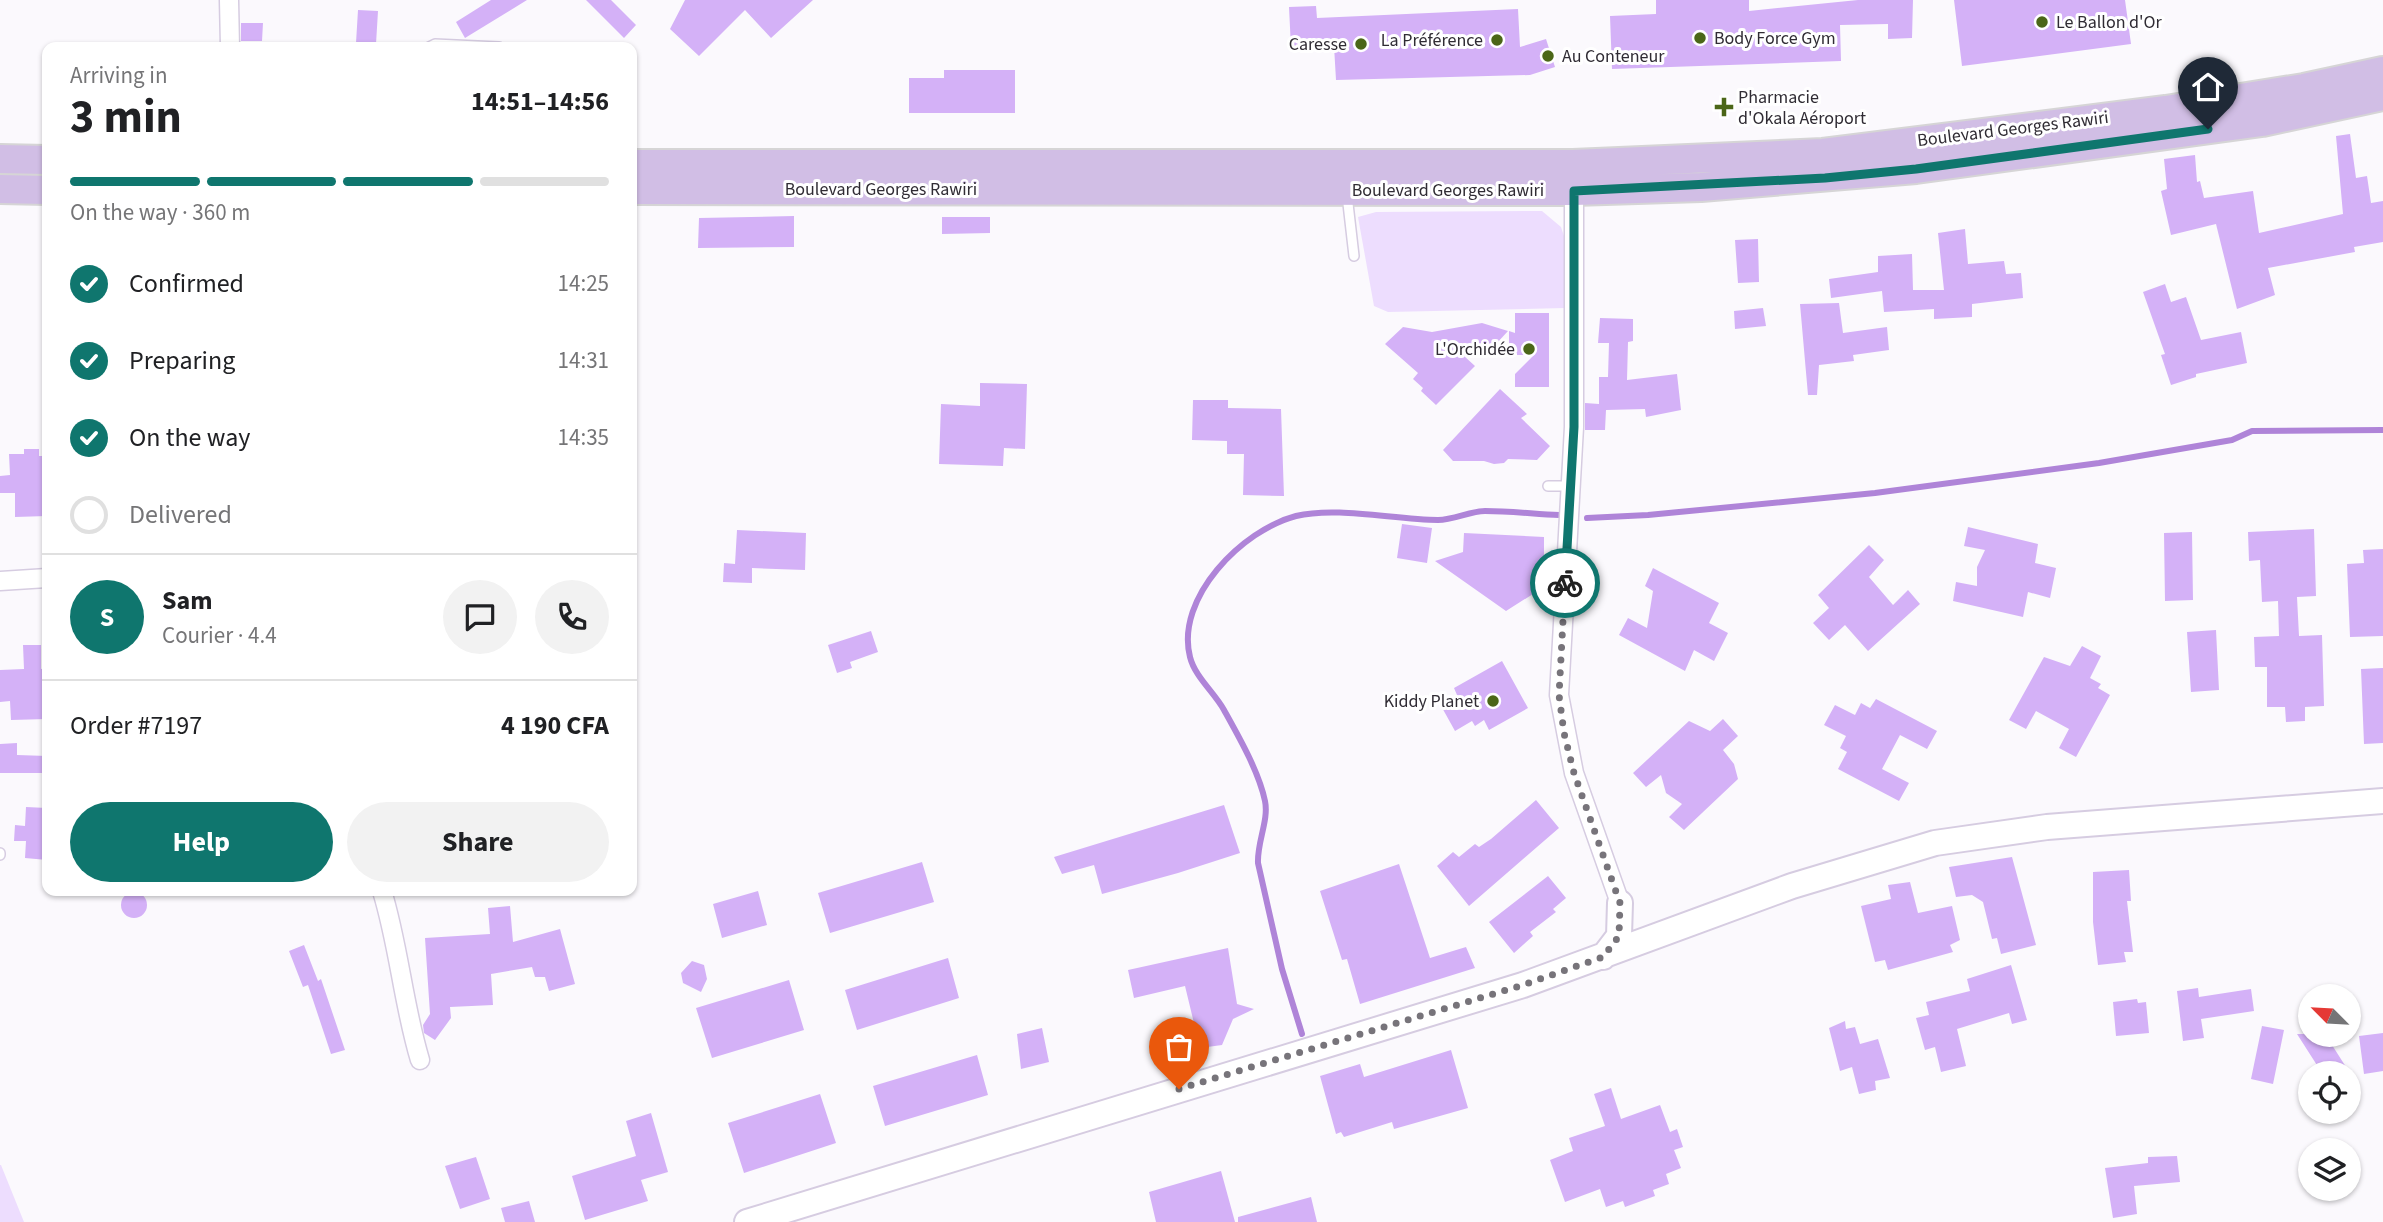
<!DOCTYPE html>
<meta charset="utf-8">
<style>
body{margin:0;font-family:"Source Sans 3",sans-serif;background:#f2f2f2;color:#202124;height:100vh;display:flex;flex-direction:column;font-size:26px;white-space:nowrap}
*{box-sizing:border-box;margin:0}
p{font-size:23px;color:#757577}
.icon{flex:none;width:38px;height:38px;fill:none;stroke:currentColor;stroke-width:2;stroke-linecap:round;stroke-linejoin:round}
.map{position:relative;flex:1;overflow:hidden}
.details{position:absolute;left:42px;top:42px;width:595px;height:854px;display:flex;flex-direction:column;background:#fff;border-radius:14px;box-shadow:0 2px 5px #0004}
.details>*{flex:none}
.needle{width:46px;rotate:294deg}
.buttons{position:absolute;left:2298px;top:984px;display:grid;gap:14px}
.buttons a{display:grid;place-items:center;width:63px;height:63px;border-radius:50%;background:#fff;box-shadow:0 2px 5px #0004;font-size:35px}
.pin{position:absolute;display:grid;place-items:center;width:60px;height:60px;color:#fff;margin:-72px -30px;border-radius:50% 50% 50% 0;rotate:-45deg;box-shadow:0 0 7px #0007}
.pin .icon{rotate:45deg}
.courier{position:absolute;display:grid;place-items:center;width:70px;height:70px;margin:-35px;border:5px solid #0f766e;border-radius:50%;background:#fff;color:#222;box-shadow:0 2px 9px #0007}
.summary em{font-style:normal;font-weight:700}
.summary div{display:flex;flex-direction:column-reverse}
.summary{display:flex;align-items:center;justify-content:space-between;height:119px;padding:0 28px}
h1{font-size:46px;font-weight:700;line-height:52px}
.bar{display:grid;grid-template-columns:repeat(4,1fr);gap:10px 7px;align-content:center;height:84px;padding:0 28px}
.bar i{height:9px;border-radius:5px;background:#e0e0e0}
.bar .active{background:#0f766e}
.bar p{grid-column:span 4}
.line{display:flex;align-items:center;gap:18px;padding:0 28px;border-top:2px solid #e0e0e0}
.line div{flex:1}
.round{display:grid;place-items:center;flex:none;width:74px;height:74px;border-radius:37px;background:#f2f2f2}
ol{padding:0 28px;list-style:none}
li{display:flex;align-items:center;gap:21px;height:77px}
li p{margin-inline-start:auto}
li .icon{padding:7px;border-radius:50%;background:#0f766e;color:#fff;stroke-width:4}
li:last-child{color:#757577}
li i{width:38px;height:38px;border:4px solid #e0e0e0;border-radius:50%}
.cta{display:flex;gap:14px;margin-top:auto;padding:14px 28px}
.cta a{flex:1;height:80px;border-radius:42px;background:#0f766e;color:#fff;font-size:28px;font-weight:700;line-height:80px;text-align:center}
.cta a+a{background:#f2f2f2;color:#202124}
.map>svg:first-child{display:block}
.green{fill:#edddfe}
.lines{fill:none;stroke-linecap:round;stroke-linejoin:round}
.stream{stroke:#af84d8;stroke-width:6}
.building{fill:#d4b1f7}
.lane-casing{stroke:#d6cce1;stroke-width:12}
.street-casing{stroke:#d6cce1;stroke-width:21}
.secondary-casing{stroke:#d6cce1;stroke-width:28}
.primary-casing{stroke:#d6d5d6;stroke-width:32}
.lane{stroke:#fff;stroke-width:9}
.street{stroke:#fff;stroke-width:18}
.secondary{stroke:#fff;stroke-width:24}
.primary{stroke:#d1bee5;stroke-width:28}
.done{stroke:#77747a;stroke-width:7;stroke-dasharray:0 12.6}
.route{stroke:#0f766e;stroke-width:9}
.poi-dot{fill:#4b6618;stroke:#fff;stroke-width:2.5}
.labels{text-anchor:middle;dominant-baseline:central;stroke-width:6;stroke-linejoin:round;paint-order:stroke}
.poi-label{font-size:18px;fill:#302c34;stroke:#fff;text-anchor:start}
.street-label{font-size:18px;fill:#302c34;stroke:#fff}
</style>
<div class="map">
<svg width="2383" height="1222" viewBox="0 0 2383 1222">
<rect width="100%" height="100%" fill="#fbf9fd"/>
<path class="green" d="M1542 211 1561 227 1565 239V308L1388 312 1374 306 1358 217 1376 212Z
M0 1165H1L24 1222H0Z"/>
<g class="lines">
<path class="stream" d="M1587 518 1648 515 1875 493 2099 463 2232 440 2252 431 2383 430
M1302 1034 1282 969 1258 863C1257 842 1269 820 1265 801 1259 772 1239 737 1224 710 1214 692 1195 677 1190 657 1175 598 1242 530 1296 516 1337 506 1395 520 1438 520 1454 520 1470 511 1485 511 1510 511 1535 514 1559 515"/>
</g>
<path class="building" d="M491 0H527L465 38 456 22Z
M586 0H611L636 25 624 38Z
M685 0H813L771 38 745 10 699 56 670 29Z
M1656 0H1749V11L1858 0H1913L1912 38 1888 39V24L1840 25 1841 61 1612 69 1610 16 1656 14Z
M1954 0H2125L2131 44 1962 66Z
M1316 6 1317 18 1518 9 1520 47 1546 39 1555 67 1530 75 1336 80 1334 46 1291 48 1289 7Z
M358 10 378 11 376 44 356 43Z
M241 23H263L262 41H241Z
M944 70H1015V113H909V78H944Z
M2350 134 2356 178 2367 176 2371 203 2383 201V242L2354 247 2355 252 2268 268 2275 295 2237 309 2216 224 2171 235 2161 191 2167 189 2164 159 2195 155 2197 182 2200 181 2204 198 2253 191 2259 233 2343 214 2336 136Z
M794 216V247L698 248 699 218Z
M942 217H990V233L942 234Z
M1965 229 1968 264 2004 261 2006 274 2021 273 2023 298 1972 304V317L1934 319V309L1884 312 1882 291 1831 298 1829 279 1878 272V256L1912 254 1913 290H1944L1938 233Z
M1758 239 1759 282 1738 283 1735 240Z
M2165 284 2171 302 2186 297 2201 340 2241 332 2247 363 2196 374V377L2171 385 2161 355 2165 354 2143 292Z
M1839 303 1843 333 1887 327 1889 350 1853 355 1854 361 1819 365 1817 395H1808L1800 304Z
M1763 308 1766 326 1735 329 1734 311Z
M1515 313H1549V387H1515V374L1534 355H1509V331L1515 333Z
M1600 318 1633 319V341L1628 342 1627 380 1677 374 1681 410 1646 417 1645 409 1606 410 1605 430H1585V403L1599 404V377H1608L1609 343H1598Z
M1482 323 1508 331 1485 356H1464L1475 366 1436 405 1421 391 1423 388 1413 379 1418 373 1385 344 1403 327 1432 332Z
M980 383 1027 384 1025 449 1004 448 1003 466 939 464 941 404 980 406Z
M1500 389 1527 414 1521 418 1550 446 1537 460 1508 459 1504 463 1494 464 1484 461H1453L1443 450Z
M1193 400H1228V408L1281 409 1284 496 1243 495 1244 454H1227V441L1192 440Z
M24 449H39V456H47V516L15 517V493H0V476L10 475 9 454H24Z
M1402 524 1432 528 1427 563 1397 558Z
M1968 527 2038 544 2035 563 2056 568 2050 598 2028 592 2023 617 1953 601 1956 582 1977 586V567L1985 550 1964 546Z
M2314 529 2316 596 2297 597 2299 636 2322 635 2324 706 2305 707V721L2286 722 2285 707H2267V667H2255L2254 637 2279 636 2278 601 2262 602 2260 560 2249 561 2248 532Z
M737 530 806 533 805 570 752 568V583L723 582 724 563 735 564Z
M2192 532 2193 600 2165 601 2164 533Z
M1464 533 1544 537V587L1506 611 1435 561 1463 552Z
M1869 545 1884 560 1869 577 1893 605 1908 590 1920 604 1868 651 1845 625 1829 640 1813 623 1829 608 1818 595Z
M2383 549V636L2350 637 2347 564 2364 563 2363 550Z
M1653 568 1719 603 1709 623 1728 633 1714 661 1694 650 1685 671 1619 635 1628 618 1647 628 1653 591 1645 586Z
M2216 630 2219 690 2191 692 2187 632Z
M871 631 878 652 850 662 852 668 837 673 828 645Z
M23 645H41V669L47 668V719L11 720 10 701 0 702V670L24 669Z
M2082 646 2101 656 2090 678 2101 684 2098 688 2110 695 2076 757 2059 748 2069 729 2036 711 2026 729 2009 720 2044 657 2070 666Z
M1502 661 1528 708 1489 730 1484 720 1475 726 1472 721 1455 731 1440 704 1457 695 1454 688Z
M2383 668V743L2364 744 2361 669Z
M1876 699 1937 731 1927 749 1900 735 1882 769 1909 783 1899 801 1838 769 1847 752 1840 748 1846 736 1824 725 1835 705 1855 715 1861 703 1870 708Z
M1723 719 1738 736 1723 750 1734 764 1738 779 1684 830 1669 817 1682 804 1666 793 1661 775 1646 787 1633 773 1689 721 1710 731Z
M17 743V755L47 756V773H0V744Z
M1536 800 1559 828 1469 906 1437 866 1453 852 1459 857 1475 844 1479 847 1491 839Z
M1224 805 1240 853 1178 873 1102 894 1094 865 1062 874 1054 857Z
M26 807 47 808V860L25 858 26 841H14L15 825 25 826Z
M2012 857 2036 945 2001 954 1997 938 1992 939 1983 902 1972 895 1956 897 1949 867Z
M922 862 934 902 830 933 818 893Z
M1399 864 1430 958 1466 947 1475 968 1360 1004 1347 959 1342 960 1320 891Z
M2129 870 2131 901H2127L2133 952H2124L2126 962 2098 965 2093 922V872Z
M1548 876 1566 898 1553 909 1556 912 1530 932 1533 936 1514 953 1489 922Z
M1910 882 1918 913 1952 906 1960 940 1950 945 1953 952 1888 970 1885 960 1875 962 1861 906 1891 899 1888 885Z
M758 891 767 925 722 938 713 904Z
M121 905a13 13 0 1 1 26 0a13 13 0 1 1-26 0Z
M510 906 513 942 560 929 575 984 549 991 545 977H535L532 967 491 974 493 1005 450 1007 451 1018 435 1040 424 1033 423 1025 430 1014 425 938 490 934 488 908Z
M304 945 318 981 321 979 345 1050 331 1054 308 985 303 987 289 951Z
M1228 948 1237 1004 1254 1009 1233 1019 1222 1045 1200 1048 1185 986 1134 998 1128 970Z
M948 958 959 998 857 1030 845 990Z
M692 961 704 965 707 979 701 992 683 983 681 973Z
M2011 965 2027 1020 2012 1024 2009 1013 1957 1029 1966 1066 1941 1072 1935 1047 1925 1050 1916 1018 1929 1015 1926 1002 1970 991 1967 979Z
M789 980 804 1030 712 1058 696 1008Z
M2198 988 2199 997 2251 989 2254 1011 2201 1019 2204 1038 2183 1041 2177 991Z
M2137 999 2138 1003 2146 1002 2149 1033 2116 1036 2113 1002Z
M1845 1021 1846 1029 1855 1027 1860 1044 1878 1039 1890 1078 1875 1081 1876 1090 1859 1094 1852 1067 1840 1071 1829 1028Z
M2262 1026 2284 1030 2273 1084 2251 1079Z
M1042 1028 1049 1062 1021 1069 1017 1034Z
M2383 1033V1071L2364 1074 2359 1036Z
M2297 1034H2325L2346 1067 2336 1073H2322Z
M1451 1050 1468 1108 1394 1129 1392 1122 1344 1137 1341 1132 1336 1134 1320 1076 1360 1064 1364 1077Z
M977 1055 988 1095 885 1126 873 1086Z
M1611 1088 1621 1119 1660 1105 1670 1132 1677 1129 1683 1147 1674 1150 1681 1168 1666 1174 1669 1184 1653 1190 1655 1196 1625 1207 1623 1201 1606 1207 1600 1189 1565 1202 1550 1160 1573 1151 1569 1138 1605 1126 1594 1094Z
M820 1094 836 1143 744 1173 728 1123Z
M651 1113 668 1172 641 1180 648 1201 585 1220 572 1176 636 1156 626 1121Z
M2177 1156 2180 1182 2134 1186 2137 1214 2113 1218 2105 1168 2148 1163V1157Z
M476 1157 490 1199 460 1209 445 1166Z
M1221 1171 1235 1222H1156L1149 1192Z
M1311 1197 1317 1222H1238V1217Z
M529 1201 535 1222H505L501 1208Z"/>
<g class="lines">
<defs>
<path id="lane" d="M429 47 435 44 499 47
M1347 195 1354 256
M1548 486H1571
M0 853V855"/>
<path id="street" d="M229 0 230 47
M1574 191V427L1559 695 1574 773 1620 903
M0 581 47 578
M382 891C399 946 403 1004 420 1060"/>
<path id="secondary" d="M1603 957 1619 936 1620 903
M747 1222 1523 985 1792 886 1935 843 2047 827 2383 801"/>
<path id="primary" d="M0 159 47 160
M632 164H1573L1823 153 2166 110 2304 88 2383 71
M0 189 47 190
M632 190 1574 191 1701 187 1916 169 2262 122 2383 96"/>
</defs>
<use href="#lane" class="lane-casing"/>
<use href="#street" class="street-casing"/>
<use href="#secondary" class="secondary-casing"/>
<use href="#primary" class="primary-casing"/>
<use href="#lane" class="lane"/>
<use href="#street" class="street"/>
<use href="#secondary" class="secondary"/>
<use href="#primary" class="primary"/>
</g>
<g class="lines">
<path class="done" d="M1179 1089 1523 985 1603 957 1619 936 1620 903 1574 773 1564 733 1559 695 1565 583"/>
<path class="route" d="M1565 583 1574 427V191L1825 178 1916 169 2208 129"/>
</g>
<g class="poi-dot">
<circle cx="2042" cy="22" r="7"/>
<circle cx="1700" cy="38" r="7"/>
<circle cx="1497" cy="40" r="7"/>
<circle cx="1361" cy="44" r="7"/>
<circle cx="1548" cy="56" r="7"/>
<path d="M1720.5 96.5h7v7h7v7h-7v7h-7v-7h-7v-7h7z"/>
<circle cx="1529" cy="349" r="7"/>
<circle cx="1493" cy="701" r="7"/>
</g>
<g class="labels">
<g class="poi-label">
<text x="2056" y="22">Le Ballon d'Or</text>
<text x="1714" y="38">Body Force Gym</text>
<text x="1483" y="40" text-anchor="end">La Préférence</text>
<text x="1347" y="44" text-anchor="end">Caresse</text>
<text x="1562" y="56">Au Conteneur</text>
<text x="1738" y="97">Pharmacie<tspan x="1738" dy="21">d'Okala Aéroport</tspan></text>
<text x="1515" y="349" text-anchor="end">L'Orchidée</text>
<text x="1479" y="701" text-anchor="end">Kiddy Planet</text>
</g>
<g class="street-label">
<text transform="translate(2013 129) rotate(-7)">Boulevard Georges Rawiri</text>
<text x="881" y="189">Boulevard Georges Rawiri</text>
<text x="1448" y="190">Boulevard Georges Rawiri</text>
</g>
</g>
</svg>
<div class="buttons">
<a><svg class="needle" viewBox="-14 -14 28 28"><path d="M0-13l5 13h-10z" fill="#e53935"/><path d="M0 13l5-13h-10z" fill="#757577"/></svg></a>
<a><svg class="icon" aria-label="locate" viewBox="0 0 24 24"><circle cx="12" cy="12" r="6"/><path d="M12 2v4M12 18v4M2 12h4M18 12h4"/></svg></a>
<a><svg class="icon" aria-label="layers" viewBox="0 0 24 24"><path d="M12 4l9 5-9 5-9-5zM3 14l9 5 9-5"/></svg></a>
</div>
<div class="pin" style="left:1179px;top:1089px;background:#ea580c"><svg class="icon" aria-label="bag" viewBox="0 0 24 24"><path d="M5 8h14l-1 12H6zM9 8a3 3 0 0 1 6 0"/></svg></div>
<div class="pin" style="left:2208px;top:129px;background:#1f2937"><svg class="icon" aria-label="home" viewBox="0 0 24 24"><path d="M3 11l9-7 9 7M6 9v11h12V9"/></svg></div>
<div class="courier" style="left:1565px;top:583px"><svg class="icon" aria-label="bike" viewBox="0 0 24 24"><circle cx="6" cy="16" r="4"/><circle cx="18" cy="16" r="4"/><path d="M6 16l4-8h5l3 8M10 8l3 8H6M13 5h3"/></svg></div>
<section class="details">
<div class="summary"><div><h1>3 min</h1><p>Arriving in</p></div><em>14:51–14:56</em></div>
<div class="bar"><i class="active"></i><i class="active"></i><i class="active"></i><i></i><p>On the way · 360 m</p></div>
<ol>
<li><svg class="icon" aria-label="check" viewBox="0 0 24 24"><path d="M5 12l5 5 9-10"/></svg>Confirmed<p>14:25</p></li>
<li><svg class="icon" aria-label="check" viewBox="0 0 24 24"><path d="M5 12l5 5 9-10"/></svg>Preparing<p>14:31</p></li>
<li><svg class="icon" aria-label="check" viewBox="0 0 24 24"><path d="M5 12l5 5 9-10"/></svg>On the way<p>14:35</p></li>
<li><i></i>Delivered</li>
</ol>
<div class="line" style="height:126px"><b class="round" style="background:#0f766e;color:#fff">S</b><div><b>Sam</b><p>Courier · 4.4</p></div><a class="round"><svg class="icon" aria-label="chat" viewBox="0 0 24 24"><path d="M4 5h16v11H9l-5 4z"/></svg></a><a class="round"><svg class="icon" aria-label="phone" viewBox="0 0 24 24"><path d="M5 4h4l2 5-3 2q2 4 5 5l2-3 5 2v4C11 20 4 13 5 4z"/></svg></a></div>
<div class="line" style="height:91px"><div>Order #7197</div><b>4 190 CFA</b></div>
<div class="cta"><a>Help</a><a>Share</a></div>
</section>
</div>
